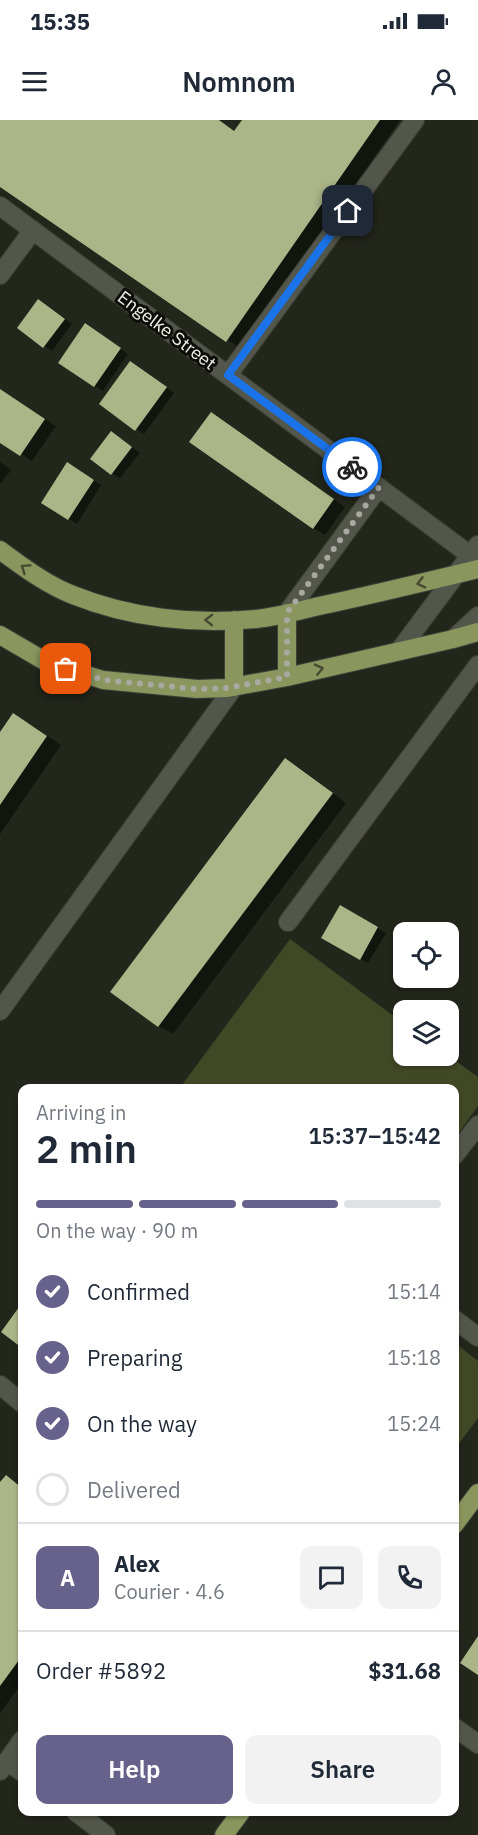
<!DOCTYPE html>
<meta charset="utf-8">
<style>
body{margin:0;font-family:"IBM Plex Sans",sans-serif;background:#f2f2f3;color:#1f2937;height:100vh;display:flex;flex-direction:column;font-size:22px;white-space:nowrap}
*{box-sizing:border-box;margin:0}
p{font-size:20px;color:#747a83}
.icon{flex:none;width:33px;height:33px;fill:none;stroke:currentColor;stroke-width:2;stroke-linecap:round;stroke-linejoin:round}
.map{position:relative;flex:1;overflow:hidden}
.details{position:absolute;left:18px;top:964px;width:441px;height:732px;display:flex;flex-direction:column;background:#fff;border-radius:12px;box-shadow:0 2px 4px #0004}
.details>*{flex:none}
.fabs{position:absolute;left:393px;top:802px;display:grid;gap:12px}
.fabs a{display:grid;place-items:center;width:66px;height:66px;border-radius:12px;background:#fff;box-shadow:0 2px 4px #0004;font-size:30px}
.pin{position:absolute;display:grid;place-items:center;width:51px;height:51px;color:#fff;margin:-26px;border-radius:12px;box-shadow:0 3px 9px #0006}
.courier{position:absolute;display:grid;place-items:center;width:60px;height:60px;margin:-30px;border:4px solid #1a73e8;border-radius:50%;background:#fff;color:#222;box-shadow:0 2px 8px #0007}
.overview em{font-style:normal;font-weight:600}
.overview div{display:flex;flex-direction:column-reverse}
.overview{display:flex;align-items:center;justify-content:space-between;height:102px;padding:0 18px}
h1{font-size:39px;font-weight:600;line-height:45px}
.bar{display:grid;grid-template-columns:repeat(4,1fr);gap:9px 6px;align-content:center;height:72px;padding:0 18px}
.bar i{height:8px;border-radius:4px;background:#e0e1e3}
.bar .active{background:#67628c}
.bar p{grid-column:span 4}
.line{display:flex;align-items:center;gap:15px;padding:0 18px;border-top:2px solid #e0e1e3}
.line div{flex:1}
.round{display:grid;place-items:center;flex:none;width:63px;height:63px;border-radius:12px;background:#f2f2f3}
ol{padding:0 18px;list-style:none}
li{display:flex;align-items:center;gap:18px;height:66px}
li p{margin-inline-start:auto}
li .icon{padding:6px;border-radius:50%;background:#67628c;color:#fff;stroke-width:4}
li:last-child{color:#747a83}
li i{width:33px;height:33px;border:3px solid #e0e1e3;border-radius:50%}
.primary-button{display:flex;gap:12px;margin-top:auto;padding:12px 18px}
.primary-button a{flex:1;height:69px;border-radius:12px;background:#67628c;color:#fff;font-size:24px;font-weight:600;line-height:69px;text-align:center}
.primary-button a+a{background:#f2f2f3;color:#1f2937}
.status{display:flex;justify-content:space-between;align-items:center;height:42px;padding:0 30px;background:#fff;direction:ltr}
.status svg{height:16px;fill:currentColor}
header{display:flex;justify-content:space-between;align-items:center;height:78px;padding:0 18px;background:#fff;font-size:27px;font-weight:600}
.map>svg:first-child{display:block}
.grass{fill:#414825}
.shadow{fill:#0007}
.building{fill:#abb588}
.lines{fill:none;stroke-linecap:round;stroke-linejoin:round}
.minor-casing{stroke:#3f4138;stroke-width:20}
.major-casing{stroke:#3f4138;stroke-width:20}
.minor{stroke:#53564a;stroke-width:18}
.major{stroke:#8b965e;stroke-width:18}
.oneway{stroke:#464b2f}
.done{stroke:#a8aaa2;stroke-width:6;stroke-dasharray:0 10.8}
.route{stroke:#1a73e8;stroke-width:8}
.labels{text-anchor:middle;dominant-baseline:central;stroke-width:6;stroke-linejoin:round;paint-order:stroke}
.street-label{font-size:18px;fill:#eff1ea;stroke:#0d0e09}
</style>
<div class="status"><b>15:35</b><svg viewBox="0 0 49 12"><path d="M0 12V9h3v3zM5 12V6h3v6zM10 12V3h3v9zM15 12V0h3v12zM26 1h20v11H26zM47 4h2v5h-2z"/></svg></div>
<header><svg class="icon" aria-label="menu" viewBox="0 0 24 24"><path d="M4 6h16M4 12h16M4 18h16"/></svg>Nomnom<svg class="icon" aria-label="person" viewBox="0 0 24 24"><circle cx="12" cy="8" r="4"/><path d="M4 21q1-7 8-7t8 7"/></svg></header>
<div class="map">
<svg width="478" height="1715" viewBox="0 0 478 1715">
<rect width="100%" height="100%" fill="#23261b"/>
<path class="grass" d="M290 819 403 903 404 936H449L478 957V986L455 1018 454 969H179Z
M455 1223 478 1241V1298L455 1329Z"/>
<path class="shadow" d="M0 0H219L235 12 243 0H400L241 229 0 65Z
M47 186 72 204 52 231 19 208Z
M94 210 128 234 103 271 60 242Z
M139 248 174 273 144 314 136 309Z
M0 270 56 306 32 341 0 321Z
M223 301 345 387 325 415 313 408Z
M120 318 140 333 120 358 112 353Z
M0 342 11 350 0 364Z
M68 344 101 365 77 404 43 383Z
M28 603 61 625 0 714V614Z
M285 640 300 648 346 683 173 914 159 906Z
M340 787 386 813 368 843 323 817Z
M22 1185V1226L3 1212Z
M6 1357 22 1367V1563L0 1593V1365Z"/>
<path class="building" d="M0 0H219L234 11 242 0H380L226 222 0 67Z
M38 179 65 199 43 228 17 208Z
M85 203 121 228 94 267 58 243Z
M130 241 167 267 135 311 99 284Z
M0 269 45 299 20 336 0 323Z
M211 292 334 379 313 409 189 322Z
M111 311 132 327 111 355 90 339Z
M67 342 94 360 68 400 41 383Z
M13 593 47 616 0 685V612Z
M285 638 333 673 158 907 110 872Z
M340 785 378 807 360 840 321 818Z
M22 1183V1228L1 1212Z
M6 1355 22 1368V1536L0 1566V1362Z
M478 1516V1555L460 1543Z"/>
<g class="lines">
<defs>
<path id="minor" d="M0 86 478 441
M0 155 33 110
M228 255 415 0
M287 493 379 367
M453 519 478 496
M399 531 478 425
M288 802 478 545
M0 891 234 567
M454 1036 478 1005
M454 1199 478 1217
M0 1265 22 1283
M454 1607 478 1624
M7 1641 22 1652
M0 1651 22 1620
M76 1692 106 1715"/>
<path id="major" d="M0 430C23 447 47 465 73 475 130 498 195 505 256 499 277 497 298 491 319 486 372 475 425 462 478 449
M0 515 48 543 103 560 197 569 227 568 287 557 453 519 478 512
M287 557V493
M234 567V500
M454 1405 478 1373
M224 1715 241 1692"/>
</defs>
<use href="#minor" class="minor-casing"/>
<use href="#major" class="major-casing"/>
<use href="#minor" class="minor"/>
<use href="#major" class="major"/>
</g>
<defs><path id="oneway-chevron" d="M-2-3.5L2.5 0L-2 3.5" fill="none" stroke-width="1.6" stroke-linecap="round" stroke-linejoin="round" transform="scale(1.5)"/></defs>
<g class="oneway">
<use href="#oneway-chevron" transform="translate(25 448) rotate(-146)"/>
<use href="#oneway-chevron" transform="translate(421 463) rotate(165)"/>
<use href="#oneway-chevron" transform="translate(209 500) rotate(-179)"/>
<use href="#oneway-chevron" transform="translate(319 549) rotate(-13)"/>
</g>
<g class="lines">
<path class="done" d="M66 549 104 560 197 569 227 568 287 557V493L379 367 352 347"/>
<path class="route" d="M348 91 228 255 352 347"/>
</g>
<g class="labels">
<g class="street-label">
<text transform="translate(167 210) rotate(37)">Engelke Street</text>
</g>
</g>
</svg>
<div class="fabs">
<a><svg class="icon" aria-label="locate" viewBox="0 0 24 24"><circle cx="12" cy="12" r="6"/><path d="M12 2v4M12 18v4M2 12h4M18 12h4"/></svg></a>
<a><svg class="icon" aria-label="layers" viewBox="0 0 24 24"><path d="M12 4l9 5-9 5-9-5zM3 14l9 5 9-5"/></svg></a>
</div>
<div class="pin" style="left:66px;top:549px;background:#ea580c"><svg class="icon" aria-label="bag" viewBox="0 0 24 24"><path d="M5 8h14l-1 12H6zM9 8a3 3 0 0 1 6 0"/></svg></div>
<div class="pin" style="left:348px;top:91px;background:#1f2937"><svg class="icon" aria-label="home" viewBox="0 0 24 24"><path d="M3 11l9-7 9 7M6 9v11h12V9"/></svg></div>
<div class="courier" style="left:352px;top:347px"><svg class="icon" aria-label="bike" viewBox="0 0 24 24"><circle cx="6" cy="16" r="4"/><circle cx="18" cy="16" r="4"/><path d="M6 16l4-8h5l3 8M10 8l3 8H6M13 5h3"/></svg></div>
<section class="details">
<div class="overview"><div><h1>2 min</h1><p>Arriving in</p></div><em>15:37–15:42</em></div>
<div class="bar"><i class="active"></i><i class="active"></i><i class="active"></i><i></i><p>On the way · 90 m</p></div>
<ol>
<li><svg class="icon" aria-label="check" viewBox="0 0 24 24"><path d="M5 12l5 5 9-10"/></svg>Confirmed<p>15:14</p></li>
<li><svg class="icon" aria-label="check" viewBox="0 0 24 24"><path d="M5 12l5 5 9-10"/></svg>Preparing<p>15:18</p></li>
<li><svg class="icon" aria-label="check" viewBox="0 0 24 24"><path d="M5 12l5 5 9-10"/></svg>On the way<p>15:24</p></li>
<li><i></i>Delivered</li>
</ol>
<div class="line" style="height:108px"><b class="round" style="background:#67628c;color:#fff">A</b><div><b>Alex</b><p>Courier · 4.6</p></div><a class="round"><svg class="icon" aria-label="chat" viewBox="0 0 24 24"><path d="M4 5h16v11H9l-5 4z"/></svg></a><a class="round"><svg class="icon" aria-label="phone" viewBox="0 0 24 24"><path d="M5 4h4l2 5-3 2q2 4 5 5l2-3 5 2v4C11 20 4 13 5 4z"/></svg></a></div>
<div class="line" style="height:78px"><div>Order #5892</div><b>$31.68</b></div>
<div class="primary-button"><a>Help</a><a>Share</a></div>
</section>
</div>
